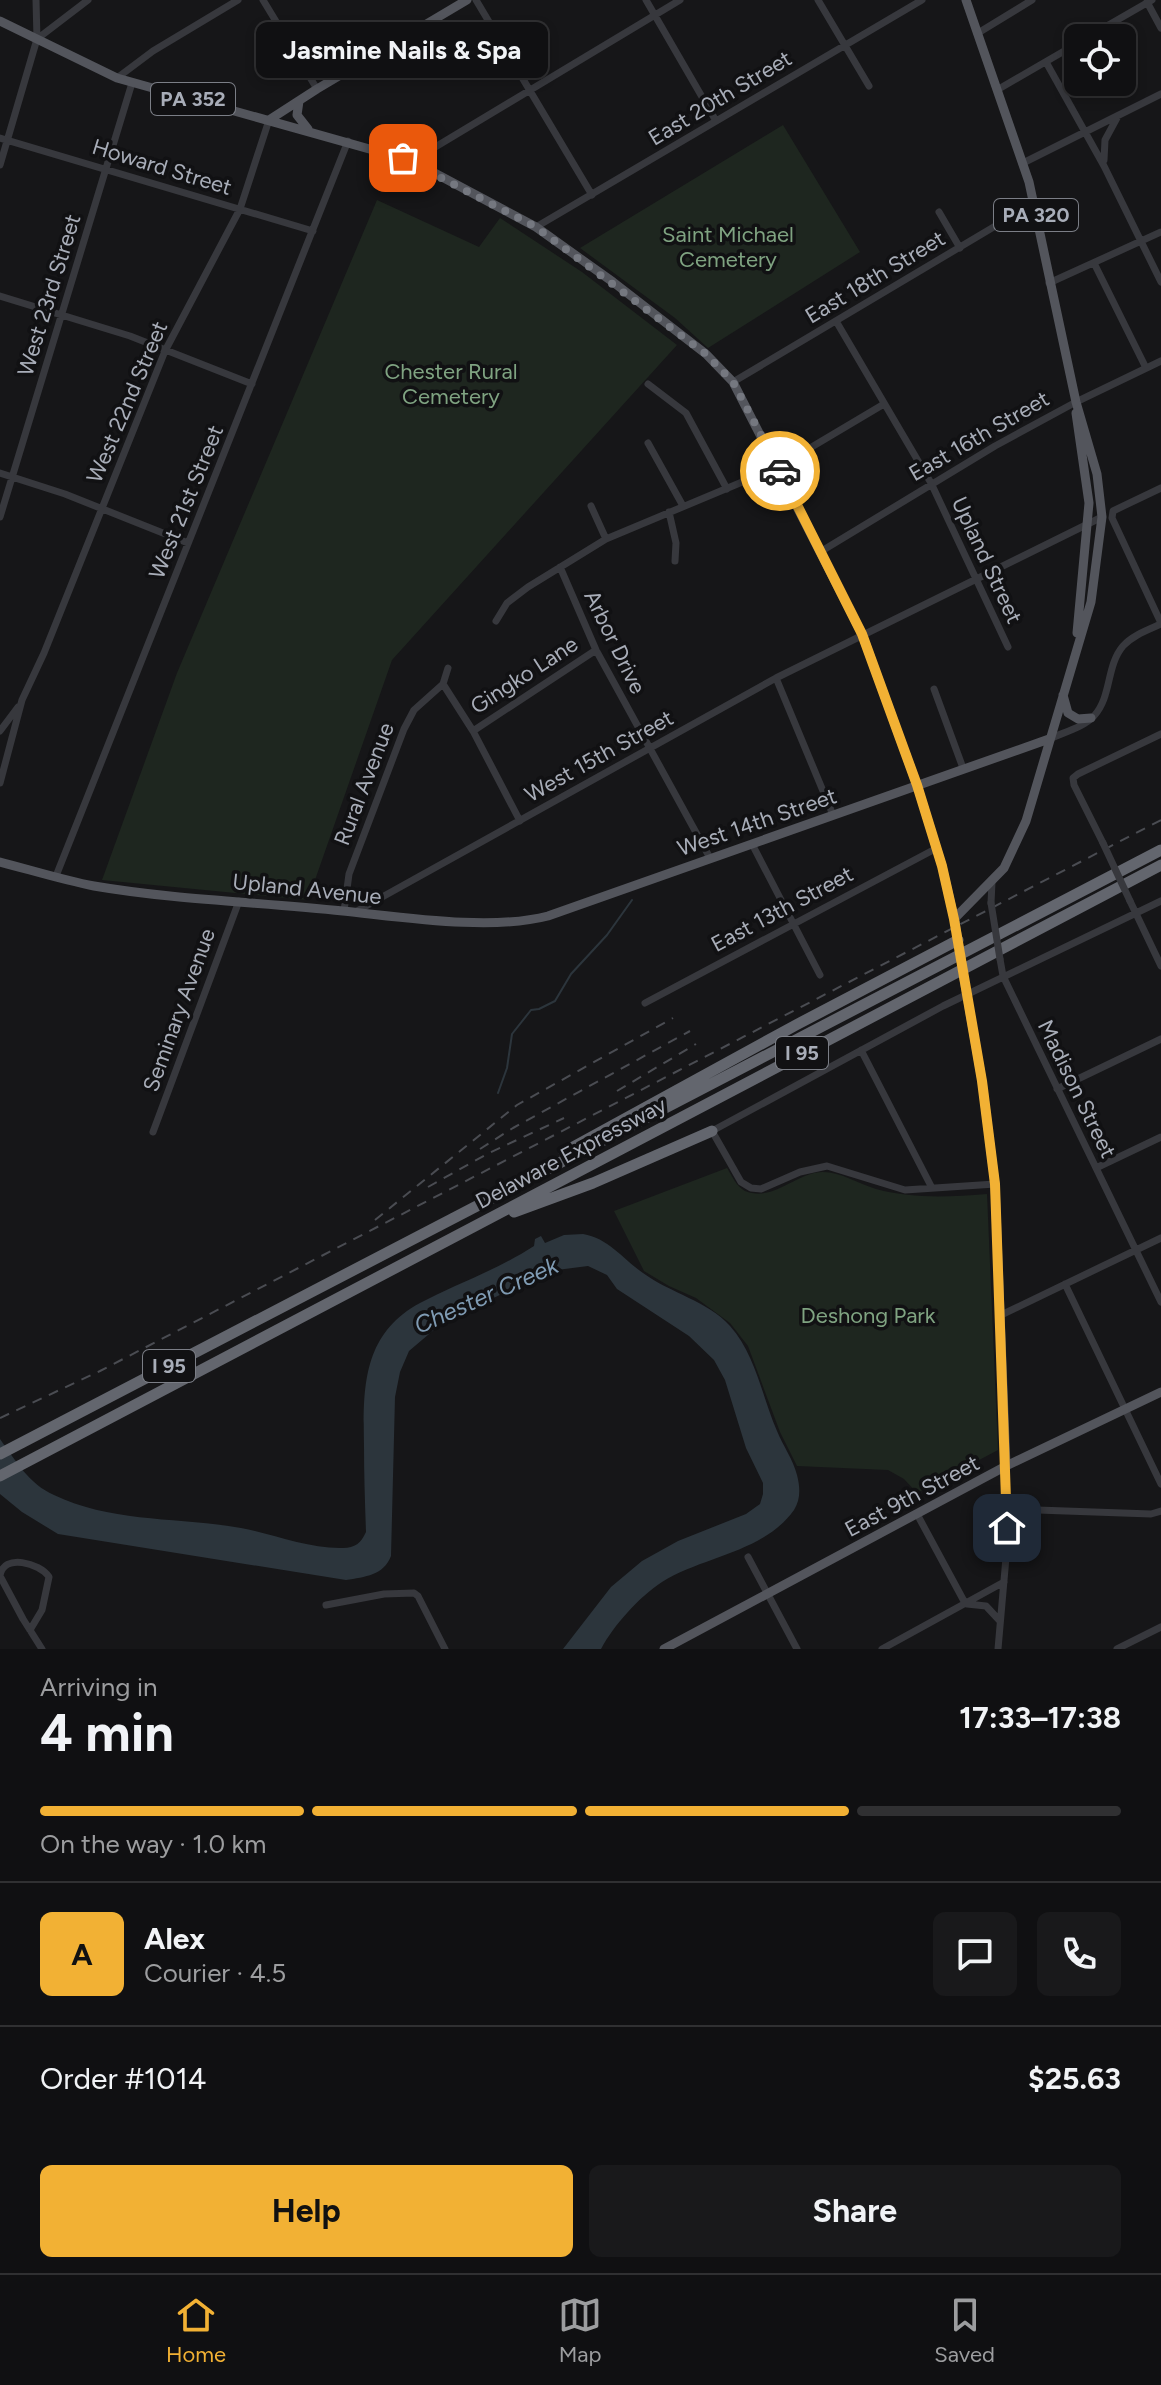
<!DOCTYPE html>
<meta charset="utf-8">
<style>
body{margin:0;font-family:Figtree,sans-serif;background:#19191b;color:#f1f3f6;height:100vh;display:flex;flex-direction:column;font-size:30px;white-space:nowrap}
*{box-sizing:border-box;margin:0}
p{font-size:26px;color:#9c9d9f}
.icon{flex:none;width:44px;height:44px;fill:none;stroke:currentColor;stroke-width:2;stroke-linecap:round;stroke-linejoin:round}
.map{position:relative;height:1649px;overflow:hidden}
.details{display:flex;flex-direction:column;background:#101012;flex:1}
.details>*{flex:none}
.fabs{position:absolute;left:1064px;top:24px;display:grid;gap:16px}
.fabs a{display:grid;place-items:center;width:72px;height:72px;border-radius:12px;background:#101012;box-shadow:0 4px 12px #0003,0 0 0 2px #303032;font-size:40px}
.pin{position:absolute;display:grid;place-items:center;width:68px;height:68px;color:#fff;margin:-34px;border-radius:16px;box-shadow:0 4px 12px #0006}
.courier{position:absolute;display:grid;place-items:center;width:80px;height:80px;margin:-40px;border:6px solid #f2b134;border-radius:50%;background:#fff;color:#222;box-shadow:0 2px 10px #0007}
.bubble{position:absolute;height:56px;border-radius:12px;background:#101012;box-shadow:0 4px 12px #0003,0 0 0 2px #303032;font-size:26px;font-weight:700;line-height:56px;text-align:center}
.summary em{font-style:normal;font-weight:700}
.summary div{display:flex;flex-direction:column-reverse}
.summary{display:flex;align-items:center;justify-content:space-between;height:136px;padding:0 40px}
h1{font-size:52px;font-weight:700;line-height:60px}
.bar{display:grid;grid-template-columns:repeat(4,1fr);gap:12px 8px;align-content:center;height:96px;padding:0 40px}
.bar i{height:10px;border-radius:6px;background:#303032}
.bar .selected{background:#f2b134}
.bar p{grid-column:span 4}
.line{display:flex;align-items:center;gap:20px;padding:0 40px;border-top:2px solid #303032}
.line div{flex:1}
.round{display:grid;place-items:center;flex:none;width:84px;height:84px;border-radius:12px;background:#19191b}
.primary-button{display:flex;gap:16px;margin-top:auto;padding:16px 40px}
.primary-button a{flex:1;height:92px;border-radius:12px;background:#f2b134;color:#111;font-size:32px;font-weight:700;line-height:92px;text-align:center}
.primary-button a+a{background:#19191b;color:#f1f3f6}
.tabs{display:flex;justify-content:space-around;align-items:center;height:112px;border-top:2px solid #303032;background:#101012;font-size:22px;color:#9c9d9f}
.tabs a{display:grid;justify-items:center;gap:4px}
.tabs .selected{color:#f2b134}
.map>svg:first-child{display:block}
.green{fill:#1e261f}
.water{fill:#2c353c}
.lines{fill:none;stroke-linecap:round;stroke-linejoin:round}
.stream{stroke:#2c353c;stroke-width:2}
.minor{stroke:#37383d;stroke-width:7}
.major{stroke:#53555c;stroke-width:9}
.highway{stroke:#63666e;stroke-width:11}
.rail{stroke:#4a4c52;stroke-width:2;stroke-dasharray:10 8;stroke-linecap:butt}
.minor-bridge{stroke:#37383d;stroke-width:7}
.major-bridge{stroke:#53555c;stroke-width:9}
.done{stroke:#757880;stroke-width:8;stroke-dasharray:0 14.4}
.route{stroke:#f2b134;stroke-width:10}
.labels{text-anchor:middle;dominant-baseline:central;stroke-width:7;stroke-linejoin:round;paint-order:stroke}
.shield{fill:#111113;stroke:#7b7e86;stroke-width:2}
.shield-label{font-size:20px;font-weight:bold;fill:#a8adb8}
.street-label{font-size:22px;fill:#a8adb8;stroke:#111113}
.park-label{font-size:22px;fill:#7fa381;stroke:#111113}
.water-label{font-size:24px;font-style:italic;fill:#7f9bb3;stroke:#111113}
</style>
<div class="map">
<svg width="1161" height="1649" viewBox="0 0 1161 1649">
<rect width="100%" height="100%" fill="#161618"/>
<path class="green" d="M783 125 860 252 708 348 675 318 580 248Z
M377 200 479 247 500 218 582 272 677 345 392 660 308 900 102 880 177 673Z
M727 1168C734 1179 738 1191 752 1193 776 1198 799 1172 823 1172 841 1172 859 1184 876 1189 913 1199 949 1197 987 1194L998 1450 917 1493 904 1479 888 1470 797 1466 780 1432 748 1346 730 1323 696 1298 669 1286 644 1271 614 1211Z"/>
<path class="water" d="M583 1234C608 1238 623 1259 643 1273 670 1293 708 1301 730 1326 756 1355 762 1397 777 1431 783 1446 793 1459 797 1475 800 1487 801 1499 794 1510 763 1553 704 1556 662 1582 639 1597 614 1625 601 1649H563L611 1587 642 1561 678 1541 746 1514 760 1504 763 1494V1483L746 1448 725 1380 714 1360 689 1336 617 1289 607 1275 588 1266 549 1271 442 1323 409 1351 400 1372 395 1397 391 1556C384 1575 365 1577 346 1580L58 1534 22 1512 0 1494V1439C16 1461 29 1484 54 1495 112 1523 179 1517 241 1528 274 1534 309 1549 343 1548 355 1548 361 1543 366 1532 365 1503 364 1475 364 1446 363 1389 362 1334 420 1303 458 1283 497 1270 534 1246L535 1239 541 1236 545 1243 564 1235Z"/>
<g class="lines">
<path class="stream" d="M498 1093 507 1068 512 1034 531 1010 539 1009 555 1001 571 974 607 935 632 900"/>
<path class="minor" d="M263 0 317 89
M476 0 592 195
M646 0 716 121
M818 0 869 86
M1147 2 1161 28
M978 33 1032 0
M1086 38 1152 0
M37 39 88 0
M1046 62 1104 166 1161 282
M117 78 153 51 238 0
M997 90 1078 43
M0 138 313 231
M1104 160 1105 140 1118 116
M412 161 680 0
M1023 163 1161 94
M0 165 37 39 36 0
M939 212 960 248
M536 227 922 0
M1094 263 1146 368
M1049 283 1161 232
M0 296 130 336 252 384
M836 321 931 483 1008 647
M733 382 1034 203
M648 384 686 413 727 489
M648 443 683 506
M0 473 65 494 188 543
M1161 488 1113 511 1112 518 1161 623
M591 506 606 539
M669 512 676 543 675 561
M0 517 132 83
M820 552 995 446 1076 402 1161 361
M560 567 596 650 710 858
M496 621 507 603 528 587 606 539 778 467 884 404
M776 678 833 815
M443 684 473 731 520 821
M934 689 963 768
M0 731 18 707
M473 731 596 650
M1049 739C1064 732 1083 728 1094 716 1112 696 1106 666 1123 646 1133 635 1148 630 1161 624
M0 783 22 700 44 653 165 351 240 209 269 120
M1103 843 1074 785 1073 778 1078 774 1161 734
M752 844 820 975
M56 876 348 141
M1130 901 1161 966
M991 903 992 882
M344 911 349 874 404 729 414 710 443 684 448 668
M357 911 776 678 1102 517
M1000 959 1003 976 1161 1302
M645 1003 937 848
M861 1050 932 1188
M1057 1089 1161 1039
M153 1132 239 901
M1096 1168 1161 1137
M995 1184 905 1190 827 1166 800 1172 761 1189 751 1188 741 1182 712 1131 943 1006 1161 901
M1065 1284 1161 1484
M1001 1315 1161 1238
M1006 1509 1151 1514 1161 1511
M917 1514 965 1603
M748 1557 797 1649
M967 1604 986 1606 1000 1621
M326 1605 384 1594 414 1593 418 1596 445 1649
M30 1630 42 1610 49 1577C40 1563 3 1553 0 1576L23 1619 42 1649
M882 1649 1004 1582
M998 1649 1007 1546 1006 1466
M1117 1649 1161 1627"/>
<path class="major" d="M0 21 117 78 412 161 536 227 613 282 706 354 733 382 862 634 917 785 942 866 955 922
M299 101 297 115 308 129
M269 120 317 89 467 0
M1076 413 1089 503 1077 633
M1063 695 1068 713 1078 719 1091 718
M0 862C31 870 63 880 94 886 176 900 260 902 343 911 402 917 491 931 548 916L1049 739
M954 919 1004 868 1026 821 1091 602 1102 517 1097 474 1076 402 1029 182 966 0
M964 979 982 1081 995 1184 1006 1466
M664 1649 1006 1466 1161 1392"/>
<path class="highway" d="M564 1152 796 1025 958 940
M514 1212 593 1183 712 1131
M0 1454 1161 850
M0 1476 1161 865"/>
<path class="rail" d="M617 1091 696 1044
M480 1149 513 1128 690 1031
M428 1187 487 1154 564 1118
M375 1220 517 1105 673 1018
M0 1418 100 1371 1161 820"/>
<path class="minor-bridge" d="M1103 843 1130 901
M991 903 1000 959"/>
<path class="major-bridge" d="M955 922 964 979"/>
</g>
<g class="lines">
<path class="done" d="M403 158 536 227 706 354 733 382 780 471"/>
<path class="route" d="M780 471 862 634 917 785 942 866 954 919 982 1081 995 1184 1007 1528"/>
</g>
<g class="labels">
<g class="shield">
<rect x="151" y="83" width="84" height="32" rx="6"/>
<rect x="994" y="199" width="84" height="32" rx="6"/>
<rect x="776" y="1037" width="52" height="32" rx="6"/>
<rect x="143" y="1350" width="52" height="32" rx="6"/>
</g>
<g class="shield-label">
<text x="193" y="99">PA 352</text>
<text x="1036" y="215">PA 320</text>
<text x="802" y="1053">I 95</text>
<text x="169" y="1366">I 95</text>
</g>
<g class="street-label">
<text transform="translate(720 98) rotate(-31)">East 20th Street</text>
<text transform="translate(162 167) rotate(17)">Howard Street</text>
<text transform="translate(875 277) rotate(-31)">East 18th Street</text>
<text transform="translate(49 295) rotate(-73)">West 23rd Street</text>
<text transform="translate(127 402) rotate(-67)">West 22nd Street</text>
<text transform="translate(979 436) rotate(-30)">East 16th Street</text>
<text transform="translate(186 502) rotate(-68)">West 21st Street</text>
<text transform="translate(987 560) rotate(65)">Upland Street</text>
<text transform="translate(615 642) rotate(64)">Arbor Drive</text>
<text transform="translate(524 675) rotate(-33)">Gingko Lane</text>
<text transform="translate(599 756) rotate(-29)">West 15th Street</text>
<text transform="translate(364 784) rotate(-69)">Rural Avenue</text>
<text transform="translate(757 822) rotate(-19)">West 14th Street</text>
<text transform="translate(307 889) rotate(6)">Upland Avenue</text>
<text transform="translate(782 909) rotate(-28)">East 13th Street</text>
<text transform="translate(179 1010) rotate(-70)">Seminary Avenue</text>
<text transform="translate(1077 1089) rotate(64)">Madison Street</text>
<text transform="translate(571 1153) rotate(-28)">Delaware Expressway</text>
<text transform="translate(912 1496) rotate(-28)">East 9th Street</text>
</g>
<g class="park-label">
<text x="728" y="234">Saint Michael<tspan x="728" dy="25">Cemetery</tspan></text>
<text x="451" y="371">Chester Rural<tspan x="451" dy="25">Cemetery</tspan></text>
<text x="868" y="1315">Deshong Park</text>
</g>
<g class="water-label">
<text transform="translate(486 1295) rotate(-24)">Chester Creek</text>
</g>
</g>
</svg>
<div class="fabs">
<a><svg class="icon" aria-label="locate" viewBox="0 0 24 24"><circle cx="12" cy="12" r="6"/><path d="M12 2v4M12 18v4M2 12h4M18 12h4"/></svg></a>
</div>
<div class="pin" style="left:403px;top:158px;background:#ea580c"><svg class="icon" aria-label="bag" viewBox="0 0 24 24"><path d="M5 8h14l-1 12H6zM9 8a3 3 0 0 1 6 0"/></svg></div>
<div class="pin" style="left:1007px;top:1528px;background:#1f2937"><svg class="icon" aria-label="home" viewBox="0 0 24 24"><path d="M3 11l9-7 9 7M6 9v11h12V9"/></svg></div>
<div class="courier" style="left:780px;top:471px"><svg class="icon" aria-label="car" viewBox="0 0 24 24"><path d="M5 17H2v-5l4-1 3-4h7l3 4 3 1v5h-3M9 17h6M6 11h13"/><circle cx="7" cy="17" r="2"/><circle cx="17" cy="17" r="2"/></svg></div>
<div class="bubble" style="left:256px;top:22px;width:292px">Jasmine Nails &amp; Spa</div>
</div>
<section class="details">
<div class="summary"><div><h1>4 min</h1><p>Arriving in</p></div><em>17:33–17:38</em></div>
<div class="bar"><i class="selected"></i><i class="selected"></i><i class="selected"></i><i></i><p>On the way · 1.0 km</p></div>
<div class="line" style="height:144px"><b class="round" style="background:#f2b134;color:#111">A</b><div><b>Alex</b><p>Courier · 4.5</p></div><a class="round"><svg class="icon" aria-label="chat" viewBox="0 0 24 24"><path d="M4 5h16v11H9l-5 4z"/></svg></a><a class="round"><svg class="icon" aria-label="phone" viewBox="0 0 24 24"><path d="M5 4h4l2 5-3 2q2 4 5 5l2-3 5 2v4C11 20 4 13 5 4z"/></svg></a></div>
<div class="line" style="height:104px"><div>Order #1014</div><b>$25.63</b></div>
<div class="primary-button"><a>Help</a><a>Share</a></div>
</section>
<nav class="tabs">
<a class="selected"><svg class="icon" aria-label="home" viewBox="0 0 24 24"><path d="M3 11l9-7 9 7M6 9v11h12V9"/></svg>Home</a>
<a><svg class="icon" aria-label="map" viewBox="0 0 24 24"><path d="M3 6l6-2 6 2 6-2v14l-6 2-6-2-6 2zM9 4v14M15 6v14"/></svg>Map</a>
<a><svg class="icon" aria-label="saved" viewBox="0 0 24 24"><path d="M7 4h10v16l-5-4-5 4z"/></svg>Saved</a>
</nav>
